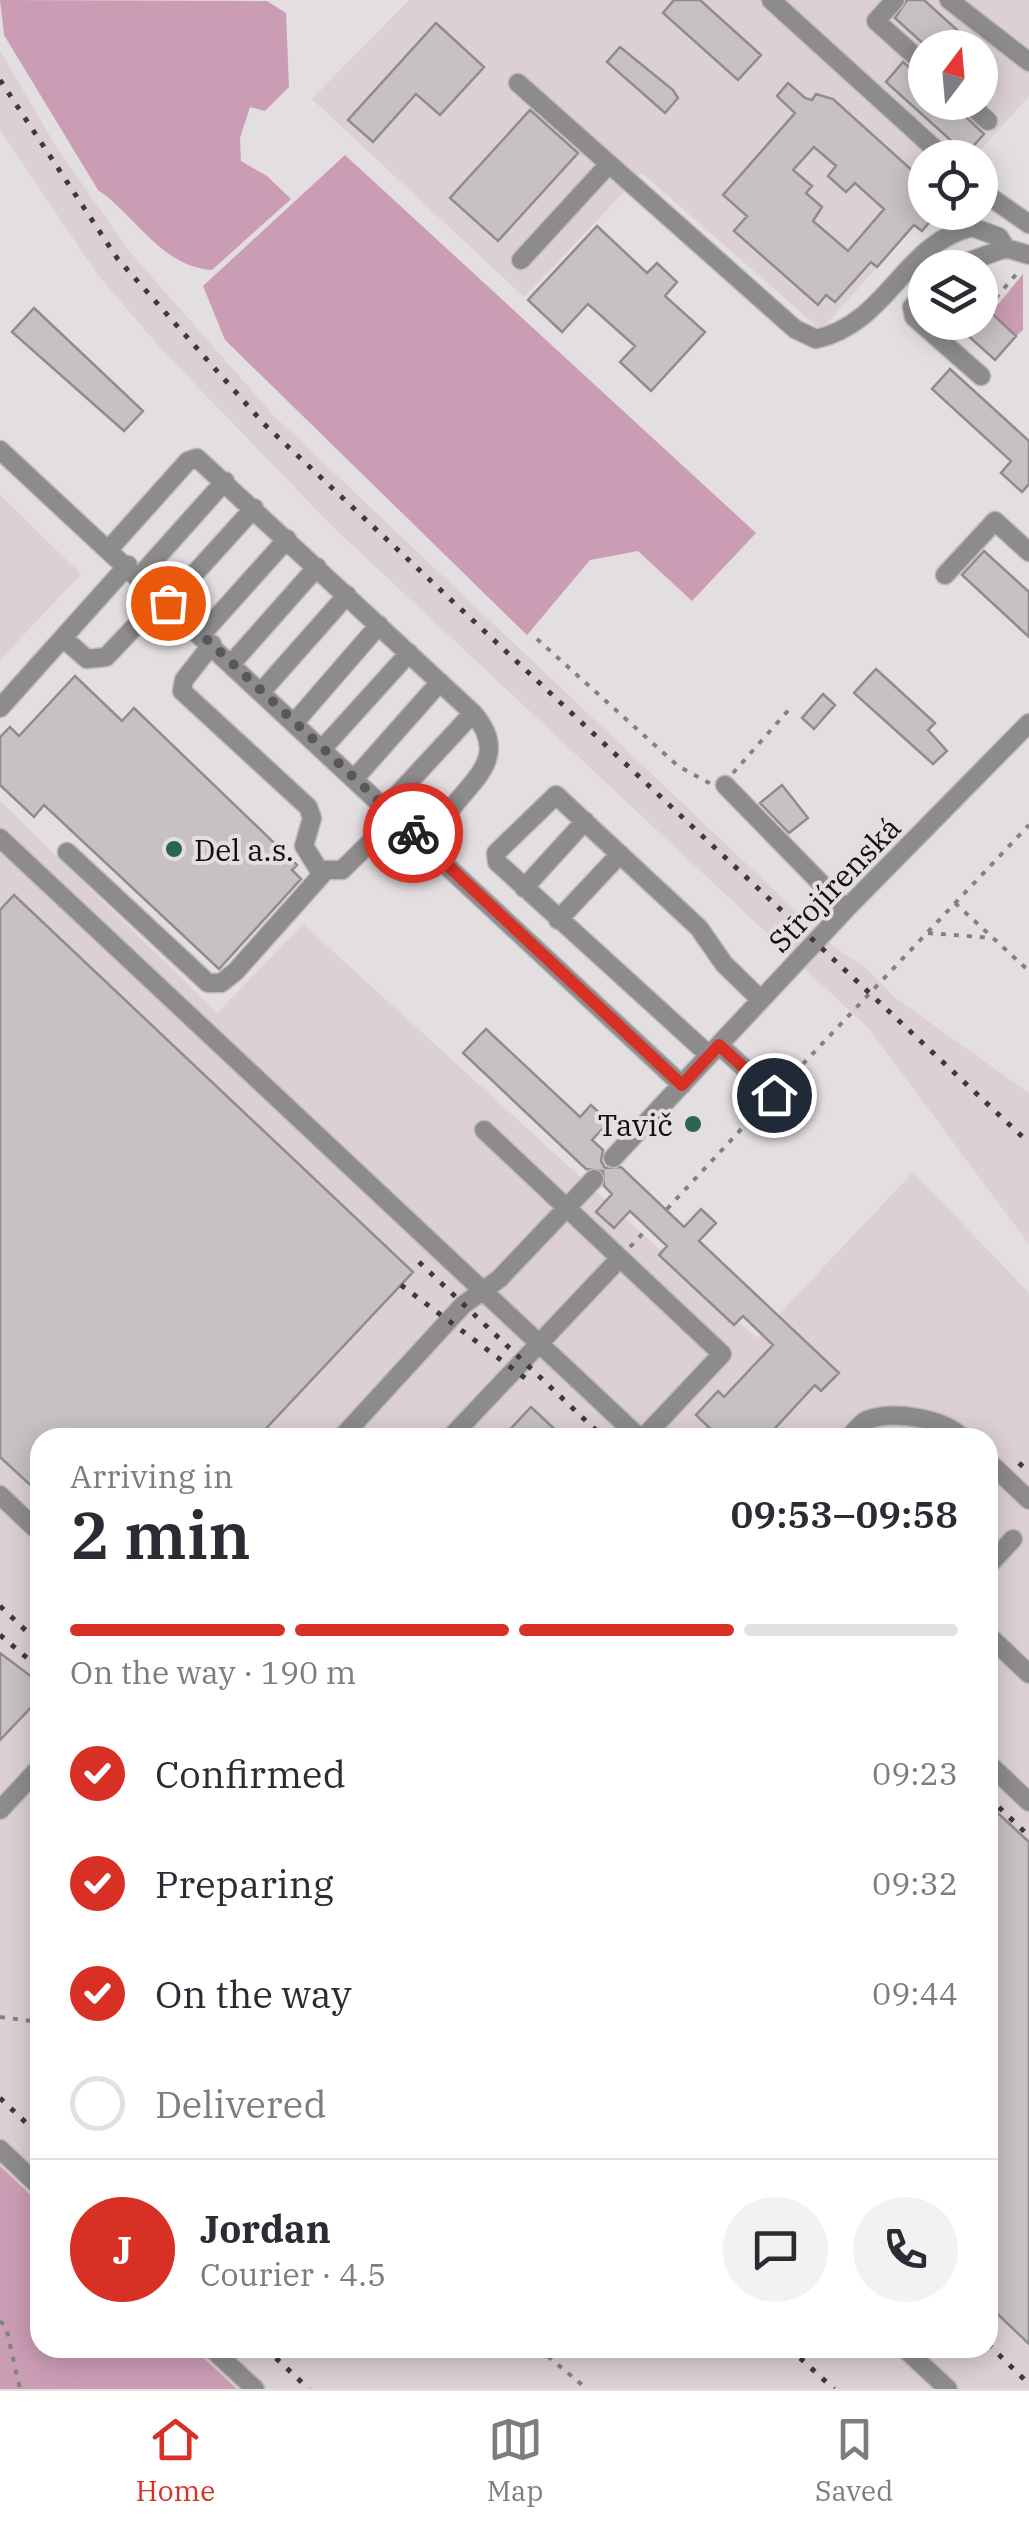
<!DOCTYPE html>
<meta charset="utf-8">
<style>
body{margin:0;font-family:"IBM Plex Serif",serif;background:#f2f2f3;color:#2b2b33;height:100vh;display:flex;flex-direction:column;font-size:38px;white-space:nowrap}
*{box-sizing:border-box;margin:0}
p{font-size:32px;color:#7c7c81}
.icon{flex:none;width:55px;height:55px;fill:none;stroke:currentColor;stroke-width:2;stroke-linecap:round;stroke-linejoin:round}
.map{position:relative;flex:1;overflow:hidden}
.drawer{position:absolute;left:30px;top:1428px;width:968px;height:930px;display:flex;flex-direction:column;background:#fff;border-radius:30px;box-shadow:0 5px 25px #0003}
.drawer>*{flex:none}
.needle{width:65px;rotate:16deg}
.controls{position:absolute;left:908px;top:30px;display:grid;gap:20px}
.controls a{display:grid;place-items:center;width:90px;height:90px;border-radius:50%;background:#fff;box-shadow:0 5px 25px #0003;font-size:50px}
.pin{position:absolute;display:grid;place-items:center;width:85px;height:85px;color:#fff;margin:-42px;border:5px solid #fff;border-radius:50%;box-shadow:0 2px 10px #0007}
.courier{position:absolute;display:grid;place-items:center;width:100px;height:100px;margin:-50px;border:8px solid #d93025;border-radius:50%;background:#fff;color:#222;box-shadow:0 2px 12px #0007}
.head em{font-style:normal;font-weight:600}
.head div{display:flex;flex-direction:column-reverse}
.head{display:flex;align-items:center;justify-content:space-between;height:170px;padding:0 40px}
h1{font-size:65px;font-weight:600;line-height:75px}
.bar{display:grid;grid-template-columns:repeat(4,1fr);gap:15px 10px;align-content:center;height:120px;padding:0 40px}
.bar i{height:12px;border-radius:8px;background:#e1e1e2}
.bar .active{background:#d93025}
.bar p{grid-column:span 4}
.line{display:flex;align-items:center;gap:25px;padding:0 40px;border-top:2px solid #e1e1e2}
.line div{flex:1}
.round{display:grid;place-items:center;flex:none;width:105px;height:105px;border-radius:52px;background:#f2f2f3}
ol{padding:0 40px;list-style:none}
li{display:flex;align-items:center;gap:30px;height:110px}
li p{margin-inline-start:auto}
li .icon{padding:10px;border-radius:50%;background:#d93025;color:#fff;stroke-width:4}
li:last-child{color:#7c7c81}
li i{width:55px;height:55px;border:5px solid #e1e1e2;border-radius:50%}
.tabs{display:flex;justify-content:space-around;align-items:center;height:140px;border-top:2px solid #e1e1e2;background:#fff;font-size:28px;color:#7c7c81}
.tabs a{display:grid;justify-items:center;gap:5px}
.tabs .active{color:#d93025}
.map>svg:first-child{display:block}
.built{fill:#dccfd5;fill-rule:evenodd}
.green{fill:#cb9db5}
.building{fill:#c7c1c4;stroke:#908b8d;stroke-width:2.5;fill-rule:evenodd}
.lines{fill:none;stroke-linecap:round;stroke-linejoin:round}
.minor-casing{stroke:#bdb9bb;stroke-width:21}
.path{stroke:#848182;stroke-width:4;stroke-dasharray:5 8;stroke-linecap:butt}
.minor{stroke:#8d8b8c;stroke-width:18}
.rail{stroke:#3d3a3b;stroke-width:5;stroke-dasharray:5 10;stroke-linecap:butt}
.done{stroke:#5a5759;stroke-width:10;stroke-dasharray:0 18}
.route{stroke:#d93025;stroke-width:12}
.poi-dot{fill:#296550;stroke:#e3dee0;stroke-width:4}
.labels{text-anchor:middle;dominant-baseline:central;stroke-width:8;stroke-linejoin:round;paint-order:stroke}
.poi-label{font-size:30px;fill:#110f10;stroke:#e3dee0;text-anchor:start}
.street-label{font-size:30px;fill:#110f10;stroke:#e3dee0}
</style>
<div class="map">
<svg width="1029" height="2389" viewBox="0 0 1029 2389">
<rect width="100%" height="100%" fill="#e3dee0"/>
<path class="built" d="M409 0H1029V96L974 157 925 158V213L821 330 642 173 524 297 312 99ZM925 48H980V102H925Z
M0 51 57 148 129 251 274 416 833 946 869 971 894 997 1029 1093V1244L867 1027 333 527 162 350 98 275 0 130Z
M0 495 81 574 0 660Z
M0 801 217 1013 303 924 757 1338 913 1172 1029 1293V2389H237L193 2348H988V1438H40V2204L0 2166Z"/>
<path class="green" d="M0 0 267 1 286 13 289 87 265 111 250 107 240 138 241 161 267 176 291 199 212 270C162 267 136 216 98 190L4 35Z
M345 155 756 533 692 601 638 551 590 560 527 635 225 340 203 286Z
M1023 274V330L1016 336 991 313Z
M0 2166 40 2204V2348H193L237 2389H0Z"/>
<path class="building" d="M674 0H700L761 55 738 80 663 13Z
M907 0H924L977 48H928L895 18Z
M436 23 484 67 440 115 416 94 373 142 348 120Z
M620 47 673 90 678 98 665 113 607 62Z
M903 62 925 81V102H950L984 134 966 154 886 82Z
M788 83 805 98 812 100 816 94 833 99 925 182V212H938L922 231 914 225 877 267 871 262 835 302 826 295 818 305 734 231 747 216 723 195 795 113 777 96ZM814 147 836 166 828 176 846 192 855 183 884 209 848 251 813 221 822 207 806 193 812 186 793 170Z
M530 110 578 153 498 241 450 198Z
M597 226 647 273 657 263 677 282 665 296 705 332 651 391 620 362 635 346 588 304 562 332 528 300Z
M980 302 1016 336 995 360 953 322H980Z
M34 308 143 411 124 431 12 332Z
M950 369 1029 441V484L1022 492 1001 473 1011 461 932 389Z
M984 551 1029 592V637L962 575Z
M876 669 935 723 928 730 947 751 933 764 854 693Z
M75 676 122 721 134 708 297 865 292 870 301 879 219 969 44 805 34 817 0 785V737L10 727 19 736Z
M823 694 835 705 814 729 802 718Z
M782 785 808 818 789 833 760 803Z
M14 895 413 1272 257 1438H40V1494L0 1457V910Z
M486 1029 580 1117 591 1105 609 1122 592 1140 603 1150 601 1161 605 1168 621 1167 684 1227 701 1209 716 1223 699 1241 839 1373 821 1391 815 1385 766 1438H720L696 1415 718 1391 724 1397 773 1345 743 1316 734 1325 659 1255 667 1246 630 1211 614 1228 596 1212 612 1194 604 1186 603 1171 586 1169 463 1053Z
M531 1407 564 1438H502Z
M0 1653 40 1683V1698L0 1740Z
M988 1804 1029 1842V2344L988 2305Z"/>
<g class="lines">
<defs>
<path id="minor" d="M771 0 945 158
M895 0 876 21 925 65
M949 0 1029 62
M518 83 795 329 816 339C888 323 904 243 972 227L999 237 1006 248
M967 102 988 121
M980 190 1029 224
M521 260 609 164
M951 268 1006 248 1029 255
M925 293 912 307 914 317 981 376
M0 450 682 1085
M110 548 188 461 197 458 473 713C526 774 429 795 436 854
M945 575 995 521 1029 552
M140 576 225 481
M168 603 254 508
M202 634 287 539
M63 638 87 659 106 657 163 597
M212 644 184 680 182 691 308 807 312 818 304 846 319 870H342L396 817
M232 663 317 567
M262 691 347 595
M0 708 128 565
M295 722 379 625
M323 748 409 653
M355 778 440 682
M725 785 846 909
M386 807 473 713
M0 838 640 1438
M67 852 208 983H221L236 971 326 870
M524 888 585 821
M558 920 620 854
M719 1045 774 1095
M709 1055 497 862 496 853 556 795 699 928 724 964 761 1000
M484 1130 722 1354 643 1438
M613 1158 846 909 1029 723
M341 1438 463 1305 499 1279 594 1179
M450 1438 620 1258
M849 1438C854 1432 860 1423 867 1420 894 1410 943 1418 963 1438
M988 1461 1029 1500
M0 1495 40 1533
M988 1566 1013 1539
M988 1635 1029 1674
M988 1763 1029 1802
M0 1810 40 1767
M0 2149 40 2187
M211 2348 255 2389
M904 2348 948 2389"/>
</defs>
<use href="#minor" class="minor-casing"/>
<path class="path" d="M987 308 1019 271
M537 639 678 766 711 784
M733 773 793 705
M955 903 1029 971
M928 933 993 938
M785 1083 1029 825
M667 1209 761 1108
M630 1247 647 1229
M0 2017 40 2022
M0 2321 6 2327 20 2389
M538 2348 587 2389"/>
<use href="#minor" class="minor"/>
<path class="rail" d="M0 80 117 258 264 424 1029 1143
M419 1262 604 1438
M401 1285 533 1384
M1019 1463 1029 1472
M0 1606 40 1644
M0 1635 40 1669
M988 1797 1029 1836
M0 2098 40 2136
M988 2344 1029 2384
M265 2348 309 2389
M789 2348 834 2389"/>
</g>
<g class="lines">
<path class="done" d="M168 603 413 833"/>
<path class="route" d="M413 833 682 1085 719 1045 774 1095"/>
</g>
<g class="poi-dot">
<circle cx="174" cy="849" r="10"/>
<circle cx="693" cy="1124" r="10"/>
</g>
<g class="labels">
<g class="poi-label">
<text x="194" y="849">Del a.s.</text>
<text x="673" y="1124" text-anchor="end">Tavič</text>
</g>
<g class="street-label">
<text transform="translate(834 884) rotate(-46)">Strojírenská</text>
</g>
</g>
</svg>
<div class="controls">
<a><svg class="needle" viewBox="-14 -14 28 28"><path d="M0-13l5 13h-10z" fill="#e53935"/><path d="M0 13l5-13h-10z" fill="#7c7c81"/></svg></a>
<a><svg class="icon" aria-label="locate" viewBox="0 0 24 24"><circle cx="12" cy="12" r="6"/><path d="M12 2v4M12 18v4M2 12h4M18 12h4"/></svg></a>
<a><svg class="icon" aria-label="layers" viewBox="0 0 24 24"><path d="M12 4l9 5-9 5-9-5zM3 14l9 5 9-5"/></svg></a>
</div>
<div class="pin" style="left:168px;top:603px;background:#ea580c"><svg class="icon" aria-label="bag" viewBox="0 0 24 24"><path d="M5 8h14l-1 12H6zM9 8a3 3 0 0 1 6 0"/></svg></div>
<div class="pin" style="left:774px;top:1095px;background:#1f2937"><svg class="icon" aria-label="home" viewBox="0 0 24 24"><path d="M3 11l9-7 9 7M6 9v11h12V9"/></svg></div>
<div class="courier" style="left:413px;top:833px"><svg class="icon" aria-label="bike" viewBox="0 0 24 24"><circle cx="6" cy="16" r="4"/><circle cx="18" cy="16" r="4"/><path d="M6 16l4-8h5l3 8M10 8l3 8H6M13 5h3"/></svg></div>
<section class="drawer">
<div class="head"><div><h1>2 min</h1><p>Arriving in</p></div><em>09:53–09:58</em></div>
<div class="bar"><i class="active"></i><i class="active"></i><i class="active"></i><i></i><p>On the way · 190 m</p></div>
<ol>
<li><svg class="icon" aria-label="check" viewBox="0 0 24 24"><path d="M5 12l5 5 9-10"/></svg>Confirmed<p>09:23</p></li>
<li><svg class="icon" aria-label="check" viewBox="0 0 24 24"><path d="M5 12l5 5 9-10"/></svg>Preparing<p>09:32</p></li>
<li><svg class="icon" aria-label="check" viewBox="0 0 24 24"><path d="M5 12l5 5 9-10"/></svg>On the way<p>09:44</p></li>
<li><i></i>Delivered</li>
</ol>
<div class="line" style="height:180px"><b class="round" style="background:#d93025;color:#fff">J</b><div><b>Jordan</b><p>Courier · 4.5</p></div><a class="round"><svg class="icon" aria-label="chat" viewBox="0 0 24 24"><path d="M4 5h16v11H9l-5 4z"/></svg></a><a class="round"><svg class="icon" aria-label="phone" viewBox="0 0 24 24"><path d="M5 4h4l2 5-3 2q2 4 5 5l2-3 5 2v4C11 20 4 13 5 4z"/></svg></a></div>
</section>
</div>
<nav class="tabs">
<a class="active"><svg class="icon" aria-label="home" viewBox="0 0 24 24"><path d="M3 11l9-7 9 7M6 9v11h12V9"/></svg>Home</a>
<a><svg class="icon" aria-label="map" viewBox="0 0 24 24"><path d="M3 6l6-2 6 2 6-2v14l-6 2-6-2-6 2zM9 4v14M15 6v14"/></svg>Map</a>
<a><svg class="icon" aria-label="saved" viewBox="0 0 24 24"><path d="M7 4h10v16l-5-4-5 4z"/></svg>Saved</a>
</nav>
